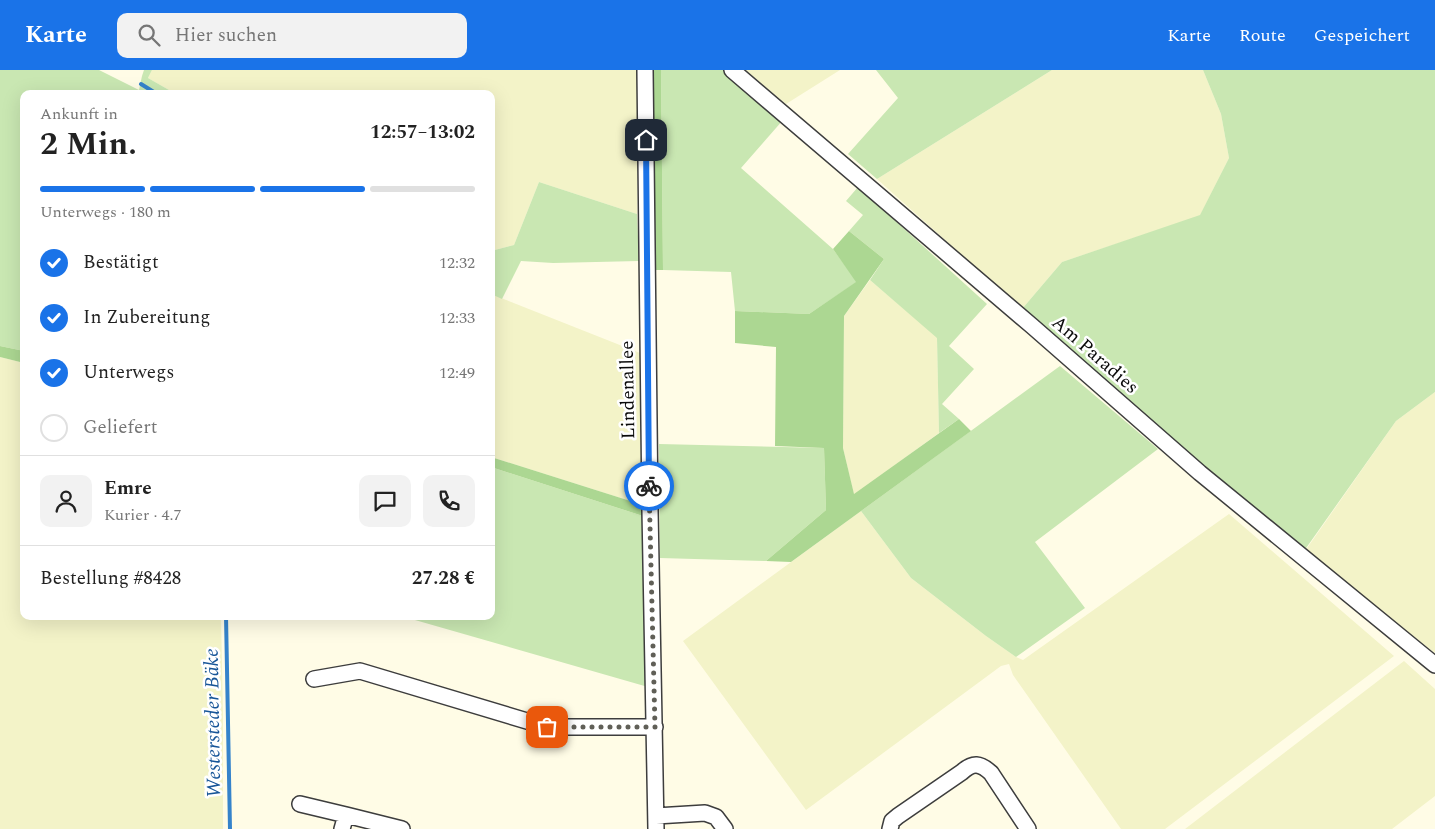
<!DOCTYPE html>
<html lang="de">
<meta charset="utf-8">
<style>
body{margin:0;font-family:Spectral,serif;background:#f2f2f2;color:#222;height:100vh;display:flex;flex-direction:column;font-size:19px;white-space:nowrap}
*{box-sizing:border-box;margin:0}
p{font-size:16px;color:#767676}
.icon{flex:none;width:28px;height:28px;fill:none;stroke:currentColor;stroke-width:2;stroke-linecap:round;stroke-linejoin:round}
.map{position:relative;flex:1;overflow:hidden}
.side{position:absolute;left:20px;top:20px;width:475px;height:530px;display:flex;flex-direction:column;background:#fff;border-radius:10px;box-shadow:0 5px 20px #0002}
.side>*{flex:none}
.pin{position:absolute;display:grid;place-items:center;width:42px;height:42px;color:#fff;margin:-21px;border-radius:10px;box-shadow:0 2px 8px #0006}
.courier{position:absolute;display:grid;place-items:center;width:50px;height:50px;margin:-25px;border:4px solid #1a73e8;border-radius:50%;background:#fff;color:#222;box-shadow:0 1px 6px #0007}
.headline em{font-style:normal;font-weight:700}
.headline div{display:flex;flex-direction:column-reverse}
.headline{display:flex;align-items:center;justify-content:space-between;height:85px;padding:0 20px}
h1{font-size:32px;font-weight:700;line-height:38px}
.bar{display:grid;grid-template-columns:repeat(4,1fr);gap:8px 5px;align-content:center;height:60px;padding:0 20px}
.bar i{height:6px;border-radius:4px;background:#e0e0e0}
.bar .current{background:#1a73e8}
.bar p{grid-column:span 4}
.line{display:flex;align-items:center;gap:12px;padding:0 20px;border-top:1px solid #e0e0e0}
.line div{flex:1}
.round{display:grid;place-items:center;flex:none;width:52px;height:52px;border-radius:10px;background:#f2f2f2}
ol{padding:0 20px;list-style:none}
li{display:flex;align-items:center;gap:15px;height:55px}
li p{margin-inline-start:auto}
li .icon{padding:5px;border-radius:50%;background:#1a73e8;color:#fff;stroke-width:4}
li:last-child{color:#767676}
li i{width:28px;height:28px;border:2px solid #e0e0e0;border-radius:50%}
header{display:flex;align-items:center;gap:30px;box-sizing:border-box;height:70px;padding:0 25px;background:#1a73e8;color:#fff}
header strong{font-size:24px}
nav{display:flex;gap:28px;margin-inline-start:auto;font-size:18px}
.search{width:350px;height:45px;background:#f2f2f2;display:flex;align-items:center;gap:12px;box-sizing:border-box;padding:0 18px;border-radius:10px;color:#767676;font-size:19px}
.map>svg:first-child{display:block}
.farmland{fill:#f3f3c8}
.green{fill:#c9e7b2}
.forest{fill:#acd792}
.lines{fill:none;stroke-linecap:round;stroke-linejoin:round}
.stream{stroke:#3583cb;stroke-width:4}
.street-casing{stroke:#3d3d3d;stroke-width:18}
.street{stroke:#fff;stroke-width:15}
.done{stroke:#605f57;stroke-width:5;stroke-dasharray:0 9}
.route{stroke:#1a73e8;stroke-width:6}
.labels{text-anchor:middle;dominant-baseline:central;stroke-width:5;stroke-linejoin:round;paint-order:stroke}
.street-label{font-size:19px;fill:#0a0a0a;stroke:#fff}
.water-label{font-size:20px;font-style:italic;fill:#175598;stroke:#fff}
</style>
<header>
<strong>Karte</strong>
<div class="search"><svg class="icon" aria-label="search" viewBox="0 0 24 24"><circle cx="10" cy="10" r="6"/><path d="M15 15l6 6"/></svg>Hier suchen</div>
<nav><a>Karte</a><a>Route</a><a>Gespeichert</a></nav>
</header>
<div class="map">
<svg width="1435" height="759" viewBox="0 0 1435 759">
<rect width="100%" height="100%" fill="#fffce6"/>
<path class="farmland" d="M152 0H637V144L539 112 514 175 491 181V24H176L148 8Z
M745 0H840L786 34Z
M1052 0H1203L1221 44 1229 88 1200 146 1062 192 1022 239 877 109Z
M870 210 937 267 939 363 854 425 843 378 844 246Z
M491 224 640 283 643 435 491 387Z
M0 287 24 293V546H221L223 644V759H0Z
M1435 322V583L1305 481 1396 351Z
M861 441 911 508 986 566 1016 587 1023 590 1229 444 1394 586 1165 759H1121L1013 605 1009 594 1001 596 806 740 683 571Z
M1404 591 1435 619V726L1392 759H1185Z"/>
<path class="green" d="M0 0H99L139 20 142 6 144 0H152L148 8 176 24H24V281L0 276Z
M661 0H724L783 50 741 98 833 179 857 212 809 244 735 241 731 202 663 200Z
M876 0H1052L877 109 848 84 898 28Z
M1203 0H1435V322L1396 351 1304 481 1022 239 1062 192 1200 145 1229 88 1221 44Z
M539 112 637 144 639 191 553 193 521 191 502 229 491 224V181L514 175Z
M858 117 987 234 949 276 974 299 942 334 959 349 939 363 937 268 870 210 884 189 849 161 863 145 846 131Z
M1060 296 1158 379 1035 472 1085 538 1016 587 986 566 911 508 861 441Z
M659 374 824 378 826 440 766 491 660 488Z
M491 397 646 447 648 617 401 546H491Z"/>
<path class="forest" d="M650 0H661L663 200H654Z
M849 161 884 189 844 246 843 378 854 424 959 349 971 361 791 492 766 491 826 440 824 378 775 376 776 277 735 273V241L809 244 856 212 833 179Z
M0 276 24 281V293L0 287Z
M491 387 643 435 646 447 491 397Z"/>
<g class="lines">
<path class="stream" d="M141 14 157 24
M226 546 230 759"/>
<defs>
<path id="street" d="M645 0 650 440 656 759
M732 0 1032 256 1200 403 1435 595
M314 609 360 601 547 657H655
M300 734 346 745
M656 746 705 743 716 747 725 759
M342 759 346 745 402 759
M890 759 892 751 898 746 962 702C973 692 980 693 991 703L1028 759"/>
</defs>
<use href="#street" class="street-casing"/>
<use href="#street" class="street"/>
</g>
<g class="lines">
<path class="done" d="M547 657H655L649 416"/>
<path class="route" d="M646 70 649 416"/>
</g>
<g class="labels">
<g class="street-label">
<text transform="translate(1095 285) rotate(41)">Am Paradies</text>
<text transform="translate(628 320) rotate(-91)">Lindenallee</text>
</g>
<g class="water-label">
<text transform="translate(213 653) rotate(-91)">Westersteder Bäke</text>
</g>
</g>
</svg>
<div class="pin" style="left:547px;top:657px;background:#ea580c"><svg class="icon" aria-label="bag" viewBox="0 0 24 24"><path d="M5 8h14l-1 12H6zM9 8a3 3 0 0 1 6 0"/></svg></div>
<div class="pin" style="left:646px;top:70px;background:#1f2937"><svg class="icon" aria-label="home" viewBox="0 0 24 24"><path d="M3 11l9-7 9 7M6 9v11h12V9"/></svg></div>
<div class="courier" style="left:649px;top:416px"><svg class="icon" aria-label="bike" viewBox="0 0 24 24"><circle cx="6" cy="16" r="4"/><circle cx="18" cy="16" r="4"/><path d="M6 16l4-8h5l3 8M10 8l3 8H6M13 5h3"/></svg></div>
<section class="side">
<div class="headline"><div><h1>2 Min.</h1><p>Ankunft in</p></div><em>12:57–13:02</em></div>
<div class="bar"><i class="current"></i><i class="current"></i><i class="current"></i><i></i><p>Unterwegs · 180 m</p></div>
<ol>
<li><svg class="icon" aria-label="check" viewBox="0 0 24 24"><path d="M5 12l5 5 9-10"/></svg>Bestätigt<p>12:32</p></li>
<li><svg class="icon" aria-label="check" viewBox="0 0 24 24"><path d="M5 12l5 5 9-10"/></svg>In Zubereitung<p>12:33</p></li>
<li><svg class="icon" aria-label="check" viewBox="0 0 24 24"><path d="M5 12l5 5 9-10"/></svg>Unterwegs<p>12:49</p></li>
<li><i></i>Geliefert</li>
</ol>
<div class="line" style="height:90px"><a class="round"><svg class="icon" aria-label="person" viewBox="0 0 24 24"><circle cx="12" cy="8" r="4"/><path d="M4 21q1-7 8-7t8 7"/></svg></a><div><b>Emre</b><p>Kurier · 4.7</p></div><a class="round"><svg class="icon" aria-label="chat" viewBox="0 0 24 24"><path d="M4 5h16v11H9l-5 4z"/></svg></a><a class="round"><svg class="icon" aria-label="phone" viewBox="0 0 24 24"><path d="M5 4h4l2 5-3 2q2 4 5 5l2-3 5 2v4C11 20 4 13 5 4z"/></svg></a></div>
<div class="line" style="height:65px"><div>Bestellung #8428</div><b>27.28 €</b></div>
</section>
</div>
